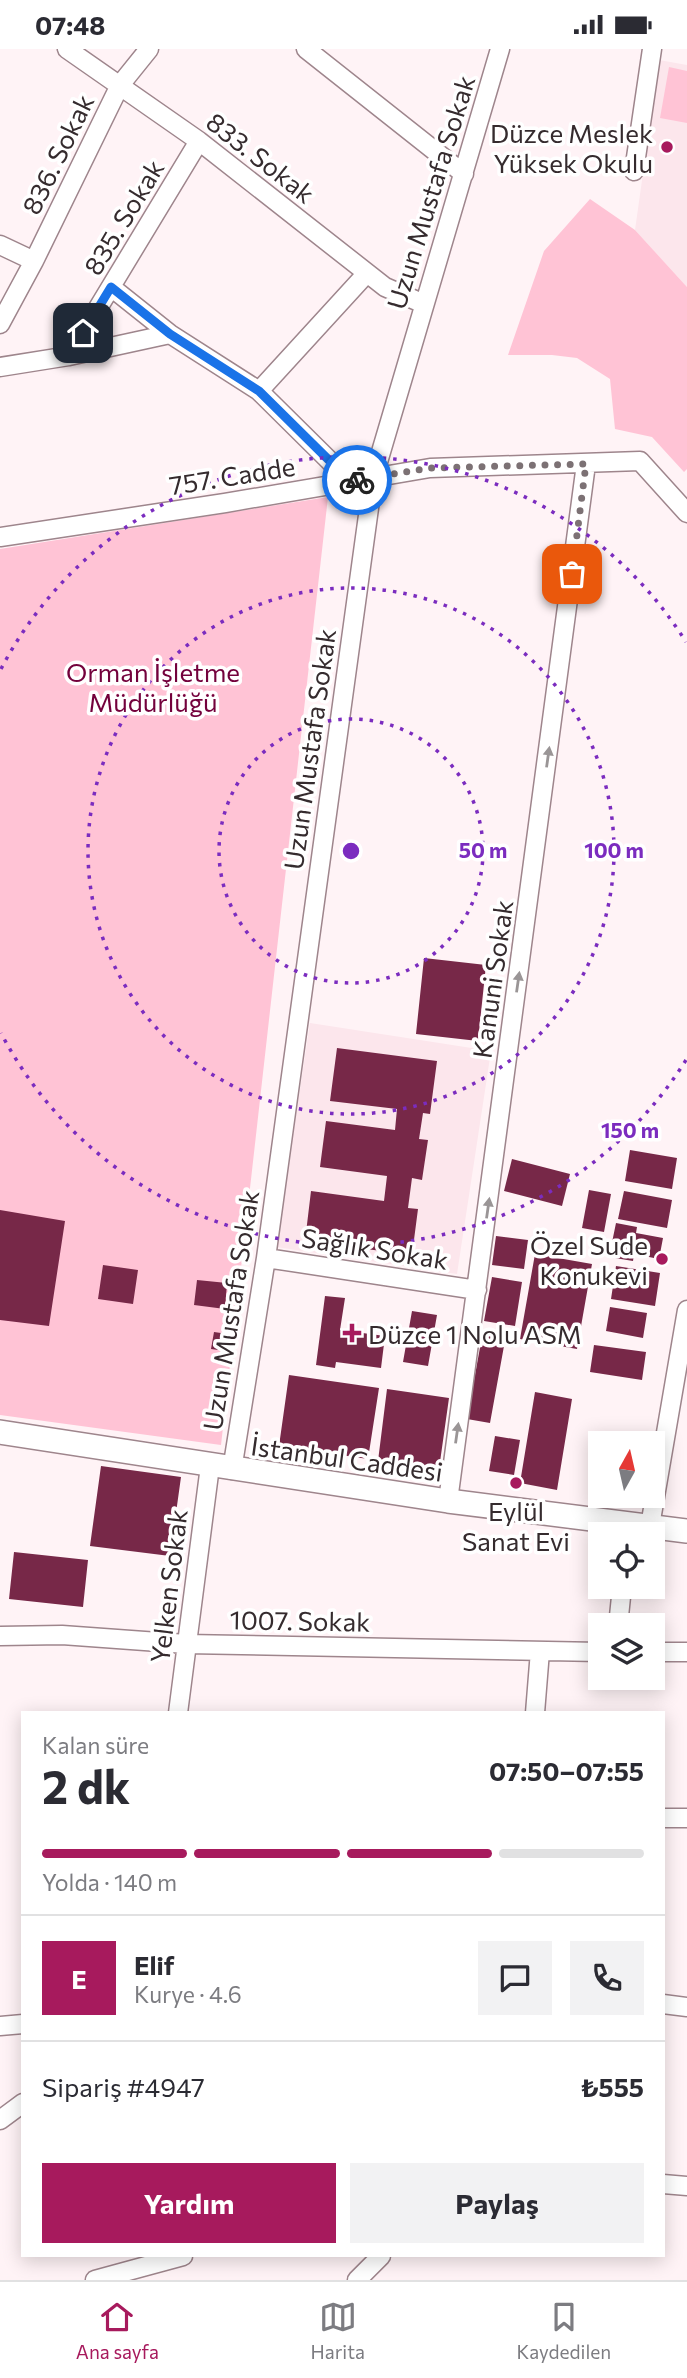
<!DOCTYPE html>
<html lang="tr">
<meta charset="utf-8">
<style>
body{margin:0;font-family:Commissioner,sans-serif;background:#f2f2f3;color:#2b2b33;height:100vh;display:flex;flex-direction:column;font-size:26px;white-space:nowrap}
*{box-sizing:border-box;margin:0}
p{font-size:23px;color:#7c7c81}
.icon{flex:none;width:38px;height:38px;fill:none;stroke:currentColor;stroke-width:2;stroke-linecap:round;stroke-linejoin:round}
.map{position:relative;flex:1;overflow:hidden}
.drawer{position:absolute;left:21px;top:1662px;width:644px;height:546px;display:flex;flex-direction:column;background:#fff;border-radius:0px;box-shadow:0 4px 18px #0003}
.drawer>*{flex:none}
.needle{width:46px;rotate:8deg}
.controls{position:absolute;left:588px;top:1382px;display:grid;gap:14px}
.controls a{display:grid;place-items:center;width:77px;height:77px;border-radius:0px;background:#fff;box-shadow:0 4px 18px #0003;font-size:35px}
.pin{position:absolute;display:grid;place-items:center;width:60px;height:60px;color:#fff;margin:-30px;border-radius:14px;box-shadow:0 4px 10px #0006}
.courier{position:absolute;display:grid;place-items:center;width:70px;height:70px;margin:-35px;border:5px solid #1a73e8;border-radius:50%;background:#fff;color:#222;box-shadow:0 2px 9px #0007}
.head em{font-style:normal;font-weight:700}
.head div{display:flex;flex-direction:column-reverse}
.head{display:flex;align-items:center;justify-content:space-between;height:119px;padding:0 21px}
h1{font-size:46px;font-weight:700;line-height:52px}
.bar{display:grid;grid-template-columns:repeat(4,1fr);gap:10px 7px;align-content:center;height:84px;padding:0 21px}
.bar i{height:9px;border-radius:5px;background:#e1e1e2}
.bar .current{background:#a71a5d}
.bar p{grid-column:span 4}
.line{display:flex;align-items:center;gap:18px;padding:0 21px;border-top:2px solid #e1e1e2}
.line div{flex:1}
.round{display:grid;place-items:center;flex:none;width:74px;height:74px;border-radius:0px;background:#f2f2f3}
.action{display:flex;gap:14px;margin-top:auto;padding:14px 21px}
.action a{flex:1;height:80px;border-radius:0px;background:#a71a5d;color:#fff;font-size:28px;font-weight:700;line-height:80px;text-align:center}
.action a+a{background:#f2f2f3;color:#2b2b33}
.status{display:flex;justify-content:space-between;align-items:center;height:49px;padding:0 35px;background:#fff;direction:ltr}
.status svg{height:19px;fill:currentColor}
.menu{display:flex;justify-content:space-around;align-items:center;height:98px;border-top:2px solid #e1e1e2;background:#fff;font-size:19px;color:#7c7c81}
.menu a{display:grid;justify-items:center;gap:4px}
.menu .current{color:#a71a5d}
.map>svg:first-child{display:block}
.built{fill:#fce6ec}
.green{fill:#ffc3d5}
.building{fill:#772848}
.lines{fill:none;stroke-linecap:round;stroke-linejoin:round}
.minor-casing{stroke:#9e858c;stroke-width:21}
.major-casing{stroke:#9e858c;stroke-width:26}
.minor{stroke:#fff;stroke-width:18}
.major{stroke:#fff;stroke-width:23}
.oneway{fill:#9a9596}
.done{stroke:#7c7174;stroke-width:7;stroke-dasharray:0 12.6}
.route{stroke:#1a73e8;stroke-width:9}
.ring{fill:none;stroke:#7b2cbf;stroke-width:3.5;stroke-dasharray:3.5 7}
.poi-dot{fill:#a71a5d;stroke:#fff;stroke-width:2.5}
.labels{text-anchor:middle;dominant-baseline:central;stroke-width:7;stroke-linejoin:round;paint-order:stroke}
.poi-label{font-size:26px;fill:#352b2e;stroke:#fff;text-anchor:end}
.street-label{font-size:26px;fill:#352b2e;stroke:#fff}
.park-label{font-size:26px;fill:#73013c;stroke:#fff}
.centre{fill:#7b2cbf;stroke:#fff;stroke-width:3.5}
.ring-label{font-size:21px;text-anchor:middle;font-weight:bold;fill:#7b2cbf;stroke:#fff;stroke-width:7;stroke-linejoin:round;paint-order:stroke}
</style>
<div class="status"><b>07:48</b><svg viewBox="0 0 49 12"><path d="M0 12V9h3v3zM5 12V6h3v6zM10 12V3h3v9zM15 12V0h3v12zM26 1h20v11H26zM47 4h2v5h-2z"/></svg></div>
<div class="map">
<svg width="687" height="2231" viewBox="0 0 687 2231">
<rect width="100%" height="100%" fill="#fff3f6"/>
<path class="built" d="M659 11 687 16V238L635 181Z
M310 974 491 1002 457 1225 276 1198Z"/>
<path class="green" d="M669 18 687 22V74L660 69Z
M590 150 635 181 687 238V420L684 423 652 388 615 380 610 330 577 309 552 306H508L544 202Z
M328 448 221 1396 0 1366V500Z"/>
<path class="building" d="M424 909 486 916 478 992 416 985Z
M337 999 437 1012 430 1065 423 1064 419 1090 428 1091 422 1131 412 1129 408 1159 418 1160 412 1206 305 1192 311 1142 384 1152 387 1127 320 1118 326 1072 395 1081 397 1060 330 1052Z
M630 1101 677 1109 672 1140 625 1132Z
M512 1110 570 1125 562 1157 504 1142Z
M589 1141 611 1145 604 1183 582 1179Z
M624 1142 672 1151 667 1179 618 1170Z
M0 1161 65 1172 49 1277 0 1271Z
M616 1174 637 1178 636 1184 663 1189 659 1210 634 1205 633 1212 609 1208Z
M496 1187 528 1191 524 1220 492 1216Z
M535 1205 592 1215 577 1300 520 1290Z
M103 1216 138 1221 133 1255 98 1250Z
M616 1217 660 1224 655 1257 611 1250Z
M492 1228 522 1233 515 1277 484 1272Z
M197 1231 227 1234 225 1260 194 1256Z
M325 1247 345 1249 340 1281 385 1287 381 1319 336 1313 335 1319 316 1316Z
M610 1258 647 1264 643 1289 606 1282Z
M412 1262 437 1266 428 1317 403 1313Z
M483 1282 506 1286 490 1374 467 1370Z
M214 1283 235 1286 233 1303 211 1300Z
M594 1296 646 1303 642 1331 590 1323Z
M289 1326 379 1339 368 1410 279 1397Z
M387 1340 449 1349 439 1420 378 1412Z
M535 1343 572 1350 557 1441 520 1434Z
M495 1387 520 1391 514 1426 489 1422Z
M101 1417 181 1428 170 1507 90 1497Z
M14 1503 88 1511 83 1558 9 1550Z"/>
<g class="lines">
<defs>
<path id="minor" d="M67 0 199 92 385 238 424 255
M306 0 464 125
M634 122 652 0
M0 196 34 212
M111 238 170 285 259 342 350 432
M0 275 34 212 120 36 149 0
M69 307 199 92
M0 318 69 307 170 285
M259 342 367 224
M0 488 225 454 430 419 640 412 687 464
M266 1209 477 1241
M232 1421 266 1209 373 430 500 0
M448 1452 586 415
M650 1477 687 1261
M618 1577 622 1538
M0 1587 62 1586 186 1595 600 1603
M653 1603H687
M178 1664 210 1417
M535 1664 540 1602
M663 1769H687
M663 1955 687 1958
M0 1977 23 1975
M0 2071 23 2054
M663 2135 687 2137
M95 2231 183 2207
M357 2231 381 2207"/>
<path id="major" d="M0 1383 448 1452 687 1482"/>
</defs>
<use href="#minor" class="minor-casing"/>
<use href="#major" class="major-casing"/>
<use href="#minor" class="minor"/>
<use href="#major" class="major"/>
</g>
<defs><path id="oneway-solid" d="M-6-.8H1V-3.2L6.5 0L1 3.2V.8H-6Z" transform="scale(1.75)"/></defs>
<g class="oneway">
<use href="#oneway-solid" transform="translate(548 708) rotate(-82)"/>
<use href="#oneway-solid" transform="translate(518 933) rotate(-82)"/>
<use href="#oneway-solid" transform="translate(488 1159) rotate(-82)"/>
<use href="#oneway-solid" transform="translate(457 1384) rotate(-82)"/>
</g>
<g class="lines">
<path class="done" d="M357 431 430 419 586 415 572 525"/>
<path class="route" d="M83 284 111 238 170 285 259 342 350 432 357 431"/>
</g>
<g class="ring">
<circle cx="351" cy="802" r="132"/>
<circle cx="351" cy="802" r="263"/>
<path d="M686 1011A395 395 0 0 1 1 984M1 620A395 395 0 0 1 686 593"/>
</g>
<g class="poi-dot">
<circle cx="667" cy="98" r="7"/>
<circle cx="662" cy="1210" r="7"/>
<path d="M348.5 1273.5h7v7h7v7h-7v7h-7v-7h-7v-7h7z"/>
<circle cx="516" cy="1434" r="7"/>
</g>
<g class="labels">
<g class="poi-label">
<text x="653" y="83">Düzce Meslek<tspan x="653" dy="30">Yüksek Okulu</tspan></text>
<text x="648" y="1195">Özel Sude<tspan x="648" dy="30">Konukevi</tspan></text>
<text x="368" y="1284" text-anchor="start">Düzce 1 Nolu ASM</text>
<text x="516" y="1461" text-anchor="middle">Eylül<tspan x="516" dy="30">Sanat Evi</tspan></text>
</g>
<g class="street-label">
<text transform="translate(57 105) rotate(-64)">836. Sokak</text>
<text transform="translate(261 108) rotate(38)">833. Sokak</text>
<text transform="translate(430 143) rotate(-73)">Uzun Mustafa Sokak</text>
<text transform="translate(123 168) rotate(-59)">835. Sokak</text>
<text transform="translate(232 426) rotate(-9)">757. Cadde</text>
<text transform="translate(309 700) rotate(-82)">Uzun Mustafa Sokak</text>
<text transform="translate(492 930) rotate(-82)">Kanuni Sokak</text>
<text transform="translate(375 1199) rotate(9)">Sağlık Sokak</text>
<text transform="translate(230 1261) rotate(-81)">Uzun Mustafa Sokak</text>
<text transform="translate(347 1409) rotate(8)">İstanbul Caddesi</text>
<text transform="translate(168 1537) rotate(-83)">Yelken Sokak</text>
<text transform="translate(300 1571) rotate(1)">1007. Sokak</text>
</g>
<g class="park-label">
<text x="153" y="622">Orman İşletme<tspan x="153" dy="30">Müdürlüğü</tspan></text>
</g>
</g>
<circle cx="351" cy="802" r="10" class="centre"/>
<g class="ring-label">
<text x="483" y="809">50 m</text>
<text x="614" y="809">100 m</text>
<text x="630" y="1089">150 m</text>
</g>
</svg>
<div class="controls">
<a><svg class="needle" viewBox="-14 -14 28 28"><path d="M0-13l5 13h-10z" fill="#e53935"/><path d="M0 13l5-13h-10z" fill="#7c7c81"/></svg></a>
<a><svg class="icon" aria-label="locate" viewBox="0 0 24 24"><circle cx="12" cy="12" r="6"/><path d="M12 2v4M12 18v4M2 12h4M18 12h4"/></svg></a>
<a><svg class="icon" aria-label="layers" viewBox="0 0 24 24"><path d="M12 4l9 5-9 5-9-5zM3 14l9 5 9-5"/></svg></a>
</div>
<div class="pin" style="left:572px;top:525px;background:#ea580c"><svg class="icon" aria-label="bag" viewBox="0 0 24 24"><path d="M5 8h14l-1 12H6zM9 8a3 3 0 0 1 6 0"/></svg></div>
<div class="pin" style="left:83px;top:284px;background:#1f2937"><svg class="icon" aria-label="home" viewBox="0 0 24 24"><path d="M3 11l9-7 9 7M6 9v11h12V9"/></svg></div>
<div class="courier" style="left:357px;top:431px"><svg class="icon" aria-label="bike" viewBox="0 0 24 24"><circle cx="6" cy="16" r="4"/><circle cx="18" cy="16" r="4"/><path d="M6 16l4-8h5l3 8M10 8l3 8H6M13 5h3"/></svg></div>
<section class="drawer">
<div class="head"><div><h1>2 dk</h1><p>Kalan süre</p></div><em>07:50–07:55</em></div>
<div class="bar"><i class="current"></i><i class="current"></i><i class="current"></i><i></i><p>Yolda · 140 m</p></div>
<div class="line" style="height:126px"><b class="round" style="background:#a71a5d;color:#fff">E</b><div><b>Elif</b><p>Kurye · 4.6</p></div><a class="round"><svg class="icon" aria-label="chat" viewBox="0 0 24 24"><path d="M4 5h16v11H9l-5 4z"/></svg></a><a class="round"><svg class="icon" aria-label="phone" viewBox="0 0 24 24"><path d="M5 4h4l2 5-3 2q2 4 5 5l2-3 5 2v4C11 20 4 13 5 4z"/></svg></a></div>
<div class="line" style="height:91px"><div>Sipariş #4947</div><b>₺555</b></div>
<div class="action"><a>Yardım</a><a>Paylaş</a></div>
</section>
</div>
<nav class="menu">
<a class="current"><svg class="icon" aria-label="home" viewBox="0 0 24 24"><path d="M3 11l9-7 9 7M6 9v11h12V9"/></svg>Ana sayfa</a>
<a><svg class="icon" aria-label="map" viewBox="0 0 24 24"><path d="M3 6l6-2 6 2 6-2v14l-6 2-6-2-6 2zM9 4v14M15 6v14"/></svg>Harita</a>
<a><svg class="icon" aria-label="saved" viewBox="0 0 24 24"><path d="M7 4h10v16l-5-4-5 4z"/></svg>Kaydedilen</a>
</nav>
